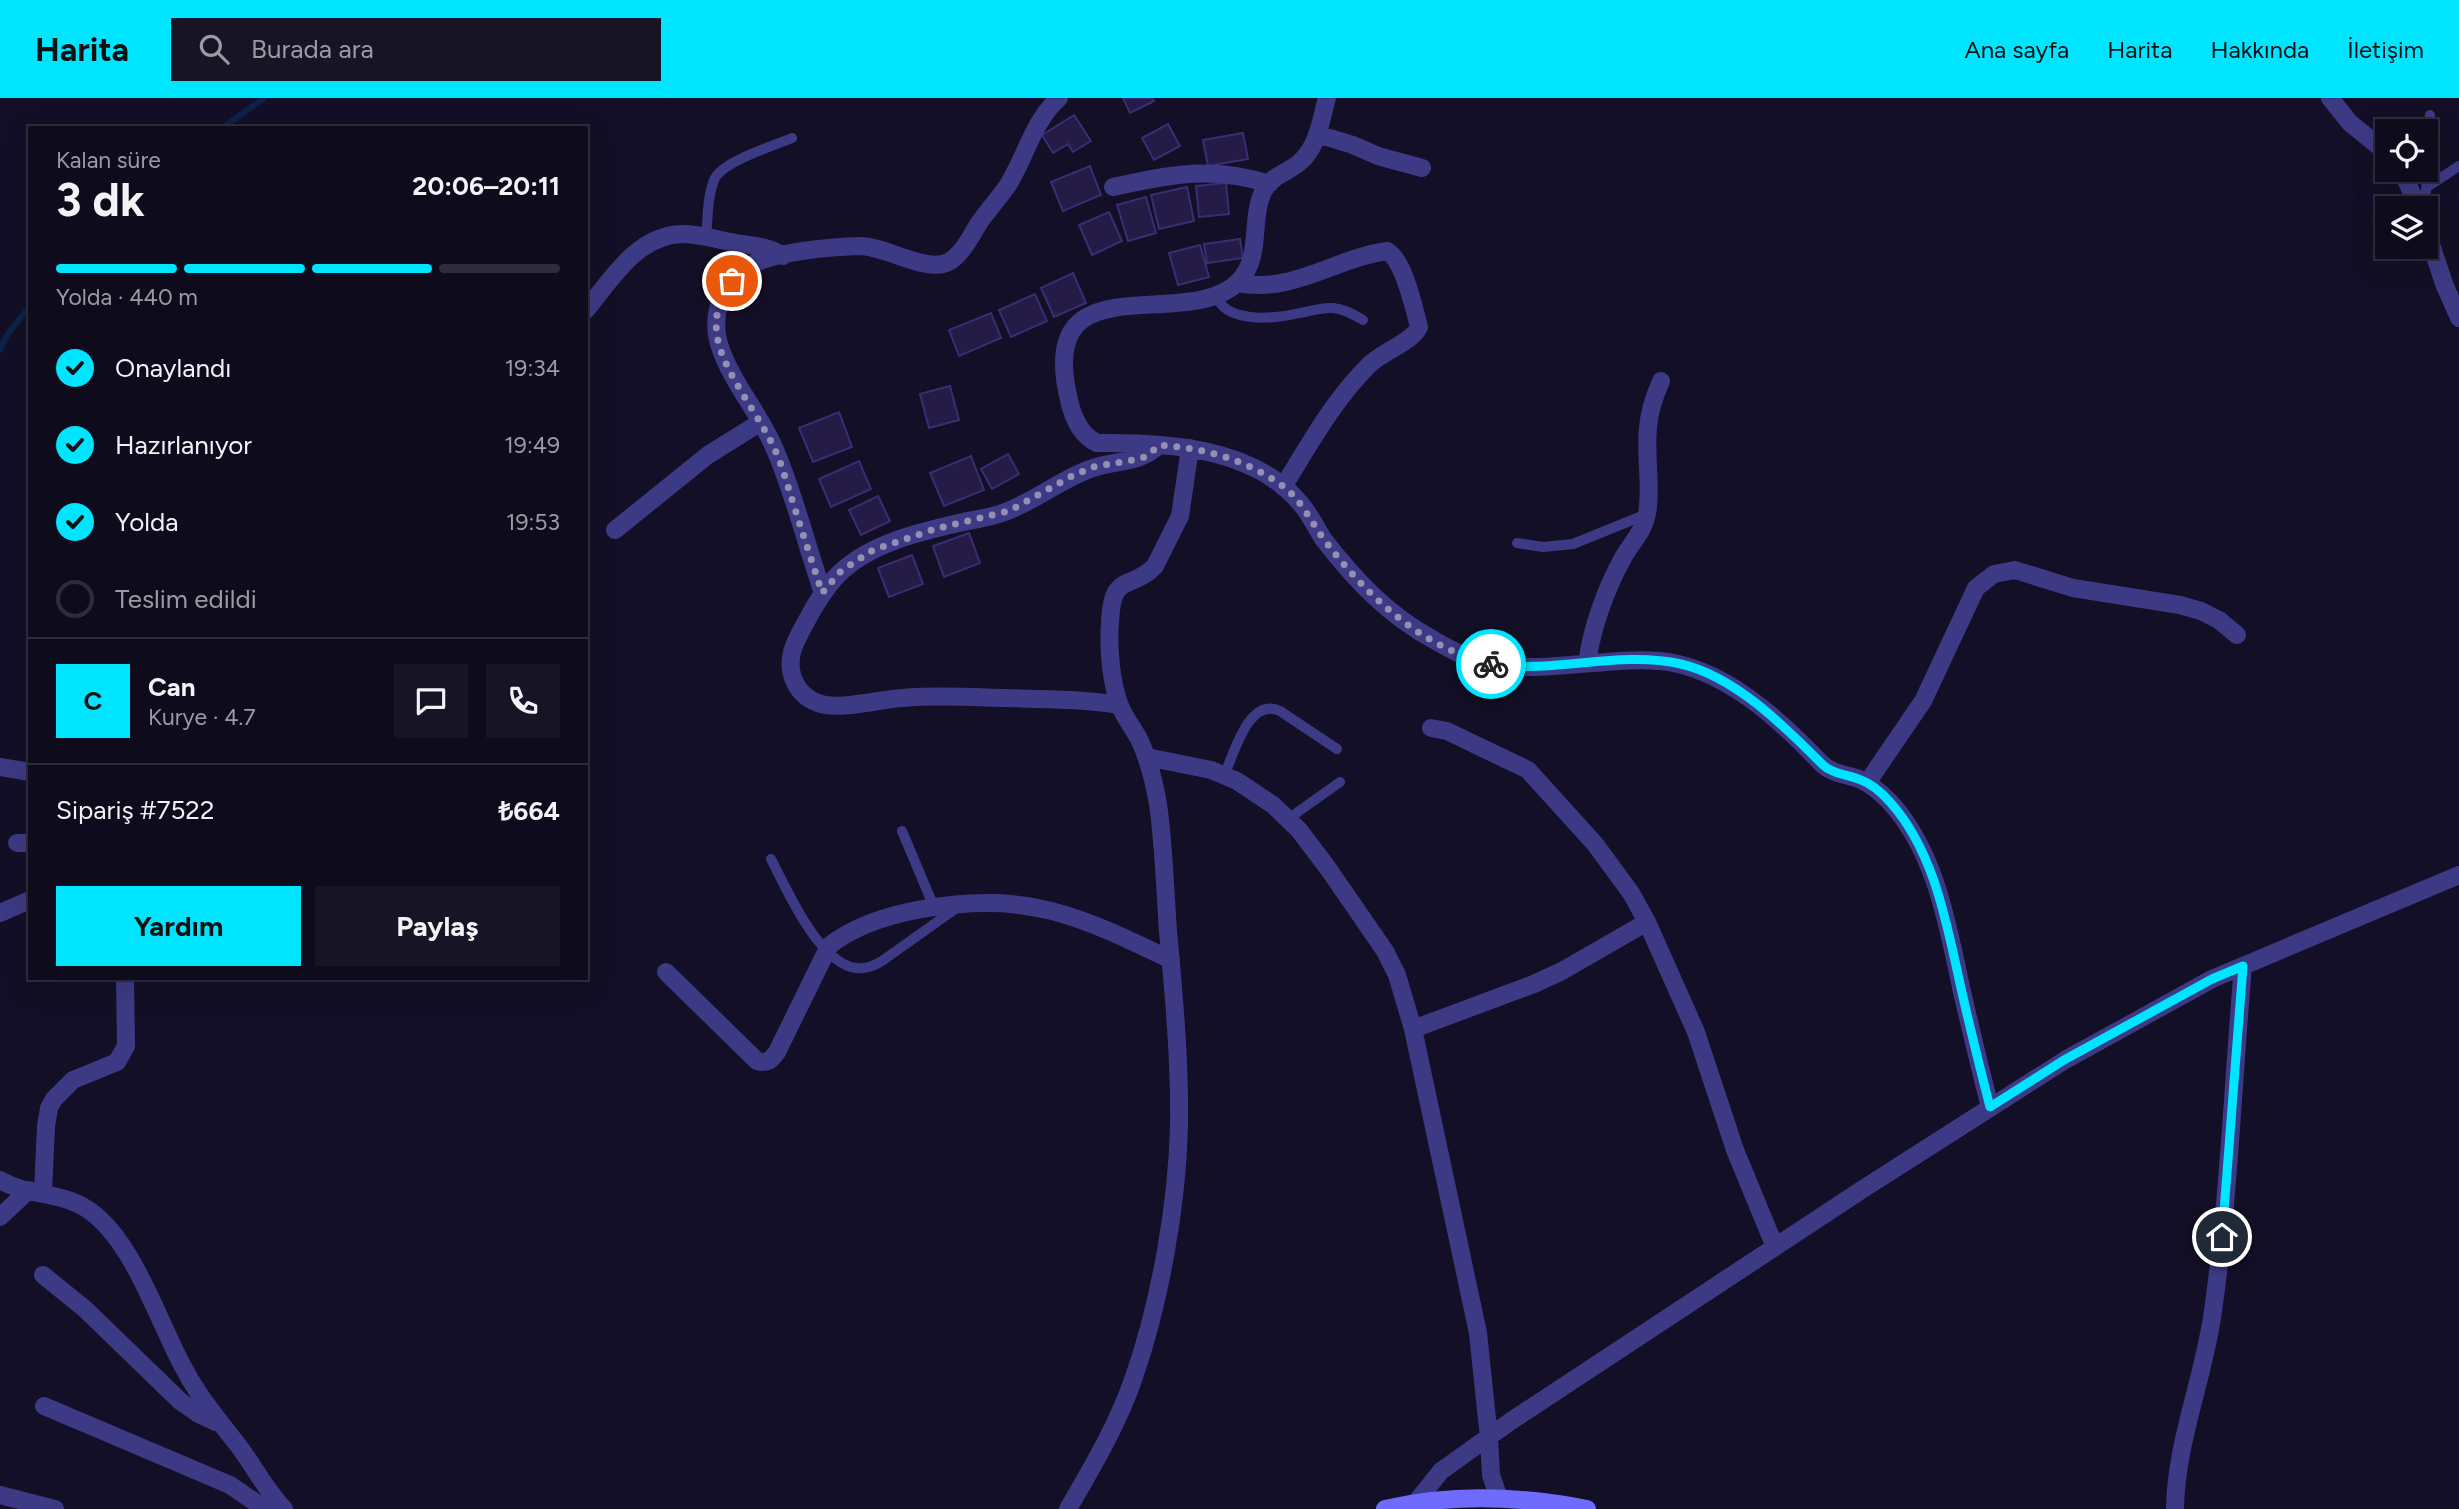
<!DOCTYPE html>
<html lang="tr">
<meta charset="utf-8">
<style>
body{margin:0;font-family:Figtree,sans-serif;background:#171425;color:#f1f3f6;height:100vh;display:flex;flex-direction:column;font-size:26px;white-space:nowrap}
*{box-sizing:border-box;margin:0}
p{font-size:23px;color:#9b9ba3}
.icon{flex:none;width:38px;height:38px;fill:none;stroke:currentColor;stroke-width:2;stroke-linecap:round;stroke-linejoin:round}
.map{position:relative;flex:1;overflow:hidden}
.sheet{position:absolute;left:28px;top:28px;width:560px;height:854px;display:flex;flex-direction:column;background:#0e0b1c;border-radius:0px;box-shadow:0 7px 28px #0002,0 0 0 2px #2e2b3b}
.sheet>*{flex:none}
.tools{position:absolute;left:2375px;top:21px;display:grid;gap:14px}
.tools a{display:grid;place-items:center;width:63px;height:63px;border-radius:0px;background:#0e0b1c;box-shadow:0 7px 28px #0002,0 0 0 2px #2e2b3b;font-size:35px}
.pin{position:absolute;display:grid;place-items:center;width:60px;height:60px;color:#fff;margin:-30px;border:4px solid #fff;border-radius:50%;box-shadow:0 2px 7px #0007}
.courier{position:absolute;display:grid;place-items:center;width:70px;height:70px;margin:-35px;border:5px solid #00e5ff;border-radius:50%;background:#fff;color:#222;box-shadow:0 2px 9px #0007}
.head em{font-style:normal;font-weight:700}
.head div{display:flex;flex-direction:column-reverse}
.head{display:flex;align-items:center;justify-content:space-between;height:119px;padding:0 28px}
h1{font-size:46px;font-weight:700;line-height:52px}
.bar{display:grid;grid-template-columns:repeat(4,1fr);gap:10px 7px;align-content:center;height:84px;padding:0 28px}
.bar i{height:9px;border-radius:5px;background:#2e2b3b}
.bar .selected{background:#00e5ff}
.bar p{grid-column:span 4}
.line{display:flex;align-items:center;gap:18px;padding:0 28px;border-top:2px solid #2e2b3b}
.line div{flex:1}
.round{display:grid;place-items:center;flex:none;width:74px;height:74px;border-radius:0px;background:#171425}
ol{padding:0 28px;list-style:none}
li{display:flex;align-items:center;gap:21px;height:77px}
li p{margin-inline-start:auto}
li .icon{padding:7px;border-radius:50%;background:#00e5ff;color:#111;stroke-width:4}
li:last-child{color:#9b9ba3}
li i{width:38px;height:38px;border:4px solid #2e2b3b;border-radius:50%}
.button{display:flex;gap:14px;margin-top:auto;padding:14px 28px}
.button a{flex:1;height:80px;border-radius:0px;background:#00e5ff;color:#111;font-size:28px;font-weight:700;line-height:80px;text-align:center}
.button a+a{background:#171425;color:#f1f3f6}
header{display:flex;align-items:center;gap:42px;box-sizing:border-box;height:98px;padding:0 35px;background:#00e5ff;color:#111}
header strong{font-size:33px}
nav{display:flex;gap:38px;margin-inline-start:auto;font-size:24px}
.search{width:490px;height:63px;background:#171425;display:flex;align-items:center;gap:18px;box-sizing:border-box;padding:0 24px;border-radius:0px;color:#9b9ba3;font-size:26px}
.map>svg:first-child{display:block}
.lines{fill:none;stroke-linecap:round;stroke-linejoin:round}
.stream{stroke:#0c2248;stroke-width:6}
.building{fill:#241b47;stroke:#3b2d73;stroke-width:2}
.lane{stroke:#3d3a85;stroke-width:10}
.street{stroke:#3d3a85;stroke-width:18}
.secondary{stroke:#6f6bff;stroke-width:18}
.done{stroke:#948fb3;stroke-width:7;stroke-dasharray:0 12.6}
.route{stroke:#00e5ff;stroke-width:9}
</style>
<header>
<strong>Harita</strong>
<div class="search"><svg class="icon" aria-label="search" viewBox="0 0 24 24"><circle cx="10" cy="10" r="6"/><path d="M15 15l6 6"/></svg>Burada ara</div>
<nav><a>Ana sayfa</a><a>Harita</a><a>Hakkında</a><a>İletişim</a></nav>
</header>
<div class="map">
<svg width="2459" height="1411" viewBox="0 0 2459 1411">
<rect width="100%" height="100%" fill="#130f26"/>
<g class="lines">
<path class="stream" d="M222 30 264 0
M0 252 7 237 30 208"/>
</g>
<path class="building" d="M1123 0H1152L1154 3 1130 15Z
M1074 17 1091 43 1073 54 1068 46 1053 55 1042 37Z
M1168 26 1180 48 1154 62 1142 40Z
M1243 35 1248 61 1208 68 1203 42Z
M1090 68 1101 97 1063 113 1051 84Z
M1226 85 1229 116 1199 119 1196 88Z
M1187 89 1194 123 1159 131 1151 97Z
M1146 99 1156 135 1128 143 1117 107Z
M1109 114 1122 143 1092 157 1079 127Z
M1240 141 1243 160 1207 165 1204 146Z
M1200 147 1209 179 1178 187 1169 155Z
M1073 175 1086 205 1054 219 1041 190Z
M1035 196 1047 223 1011 239 999 212Z
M991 215 1001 240 959 258 949 232Z
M950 288 959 322 929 330 920 296Z
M839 314 852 349 813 364 799 330Z
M1008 356 1019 376 992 391 981 371Z
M971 358 984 392 944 408 930 375Z
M859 363 871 391 831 409 819 381Z
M878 398 890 423 861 437 849 412Z
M969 435 980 465 944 479 933 448Z
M912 457 923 486 889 499 878 470Z"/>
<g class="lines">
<path class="lane" d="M2427 89 2459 68
M2425 110 2430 17
M706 139C708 121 707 97 715 80 724 63 773 48 792 40
M1215 198C1218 202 1221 207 1225 210 1243 224 1279 220 1300 215 1312 213 1321 209 1333 210 1344 211 1353 216 1363 222
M1517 445 1543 449 1573 446 1647 416
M1224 678C1234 655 1249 598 1280 613L1337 651
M1288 721 1340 684
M902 733 934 809
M771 761C786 790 819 866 856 870 865 871 874 868 882 863L958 809"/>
<path class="street" d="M1327 0C1321 21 1318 48 1301 63 1290 74 1272 77 1264 92 1249 121 1263 158 1239 183 1188 237 1034 158 1069 302 1073 320 1080 337 1097 345 1164 344 1254 349 1300 405 1310 416 1316 430 1324 442 1355 482 1389 518 1434 542 1448 550 1463 559 1479 563 1533 579 1603 558 1660 563 1723 569 1778 620 1820 664 1831 676 1845 676 1859 681 1871 686 1880 694 1889 703 1936 753 1948 829 1962 894 1971 932 1980 971 1990 1009
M2330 0 2350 25 2387 55
M1317 36 1353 47 1378 58 1422 70
M2402 72 2418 110
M1113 89C1169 77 1213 67 1269 86
M2426 132 2445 188 2459 220
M1238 185C1292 196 1336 160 1387 153 1404 162 1414 210 1419 229 1413 244 1381 254 1368 268 1333 303 1309 347 1283 389
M586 212C611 182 637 137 682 136 698 136 715 141 731 144 748 148 768 147 783 158
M615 432 708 357 761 324
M823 495C807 449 795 399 776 354 761 316 731 285 719 246 711 219 721 186 745 170 770 154 829 149 859 148 887 148 929 177 950 163 963 155 971 138 979 125 988 112 999 100 1008 87 1026 58 1033 23 1059 0
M1587 565C1592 529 1606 490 1624 458 1632 444 1644 433 1647 416 1652 388 1645 358 1648 330 1649 313 1654 299 1661 283
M1120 607C1081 601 1043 601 1004 600 970 599 936 597 903 600 879 601 840 613 818 605 796 597 787 575 792 554 796 539 806 525 813 511 821 498 830 483 842 473 872 445 920 434 959 425 974 421 990 420 1005 414 1035 403 1060 382 1090 371 1114 362 1140 366 1159 347
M1431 630 1447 633 1528 672 1595 746 1631 795 1647 824 1696 934 1735 1052 1775 1149
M1147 659 1211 672 1237 683 1273 707 1299 732 1327 769 1385 853 1397 877 1413 931 1478 1235 1489 1340 1491 1377 1499 1400
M0 669 30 674
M1867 685 1923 603 1976 490 1994 476 2015 472 2073 490 2180 507 2201 513 2219 522 2237 537
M17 745H30
M0 815 30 802
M666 874 757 963C768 966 771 962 777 954L829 848C855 827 889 817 922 811 1027 793 1078 817 1171 862
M1413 931 1534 886 1562 873 1647 824
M0 1082C30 1100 65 1092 94 1116 133 1147 157 1218 180 1263 196 1295 212 1314 234 1342 252 1364 264 1390 284 1411
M43 1094 46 1028 49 1010 54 1001 73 982 117 964 126 948 125 880
M0 1119 29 1092
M43 1177 85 1211 180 1303 197 1315 216 1324
M44 1308 230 1387 265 1411
M0 1397 55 1411
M1417 1403 1441 1373 1511 1323 1863 1091 2065 962 2212 881 2459 777
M1068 1411C1093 1368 1118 1326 1134 1279 1160 1204 1177 1108 1179 1029 1180 963 1174 898 1168 833 1165 791 1164 748 1158 706 1154 683 1149 662 1139 641 1133 630 1125 620 1120 608 1111 585 1108 550 1110 525 1112 472 1130 494 1155 468L1180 418 1190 350
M2175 1411C2176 1343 2204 1280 2213 1213 2229 1099 2233 983 2243 868"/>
<path class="secondary" d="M1385 1411C1453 1395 1520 1398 1587 1411"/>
</g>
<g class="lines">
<path class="done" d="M732 183C719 201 713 220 718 243 726 278 760 318 775 352 782 367 786 383 791 398 801 431 812 463 822 495L841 473 873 452 935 431 1009 413 1072 378 1093 369 1138 361 1147 358 1159 347C1204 350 1248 362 1284 389 1303 404 1312 426 1326 444 1368 499 1422 550 1491 566"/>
<path class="route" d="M1491 566C1553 576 1619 552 1681 566 1736 579 1784 628 1822 666 1833 677 1848 676 1861 682 1872 686 1882 695 1890 704 1935 754 1947 828 1961 890 1970 930 1980 970 1990 1009L2064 962 2212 881 2243 868 2222 1139"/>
</g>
</svg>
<div class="tools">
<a><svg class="icon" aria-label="locate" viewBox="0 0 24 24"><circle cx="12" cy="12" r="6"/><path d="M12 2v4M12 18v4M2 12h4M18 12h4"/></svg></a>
<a><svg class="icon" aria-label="layers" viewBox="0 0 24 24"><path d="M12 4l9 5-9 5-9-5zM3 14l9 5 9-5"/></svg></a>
</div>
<div class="pin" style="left:732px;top:183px;background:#ea580c"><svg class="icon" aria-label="bag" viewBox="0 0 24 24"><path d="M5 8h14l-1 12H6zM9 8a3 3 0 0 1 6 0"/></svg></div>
<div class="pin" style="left:2222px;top:1139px;background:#1f2937"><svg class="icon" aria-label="home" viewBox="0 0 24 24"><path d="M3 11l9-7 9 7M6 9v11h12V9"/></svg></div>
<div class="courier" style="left:1491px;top:566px"><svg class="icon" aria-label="bike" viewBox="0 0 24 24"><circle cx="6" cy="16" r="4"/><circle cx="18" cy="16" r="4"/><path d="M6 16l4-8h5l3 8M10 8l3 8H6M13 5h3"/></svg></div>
<section class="sheet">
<div class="head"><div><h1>3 dk</h1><p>Kalan süre</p></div><em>20:06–20:11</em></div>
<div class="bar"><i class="selected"></i><i class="selected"></i><i class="selected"></i><i></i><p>Yolda · 440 m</p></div>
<ol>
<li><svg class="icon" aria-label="check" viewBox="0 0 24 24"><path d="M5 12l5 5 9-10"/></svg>Onaylandı<p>19:34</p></li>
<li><svg class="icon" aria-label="check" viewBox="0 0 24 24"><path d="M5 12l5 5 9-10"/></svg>Hazırlanıyor<p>19:49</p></li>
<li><svg class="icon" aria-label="check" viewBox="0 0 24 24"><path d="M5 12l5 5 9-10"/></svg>Yolda<p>19:53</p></li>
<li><i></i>Teslim edildi</li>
</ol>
<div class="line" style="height:126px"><b class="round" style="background:#00e5ff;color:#111">C</b><div><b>Can</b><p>Kurye · 4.7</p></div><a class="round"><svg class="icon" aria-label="chat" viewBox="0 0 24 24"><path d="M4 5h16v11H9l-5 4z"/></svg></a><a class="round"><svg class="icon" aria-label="phone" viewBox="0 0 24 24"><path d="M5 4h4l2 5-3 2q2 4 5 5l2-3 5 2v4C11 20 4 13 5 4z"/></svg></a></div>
<div class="line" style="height:91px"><div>Sipariş #7522</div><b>₺664</b></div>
<div class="button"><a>Yardım</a><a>Paylaş</a></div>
</section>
</div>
